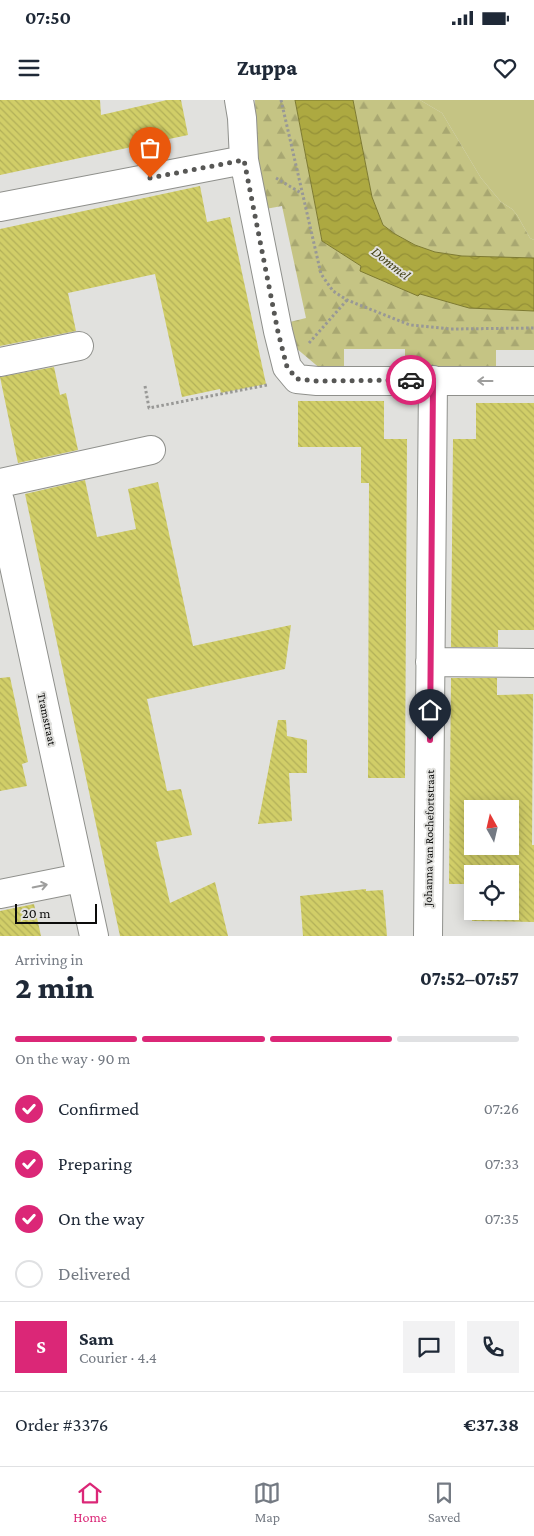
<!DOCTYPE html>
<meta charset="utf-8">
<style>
body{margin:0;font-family:"Crimson Pro",serif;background:#f2f2f3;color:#1f2937;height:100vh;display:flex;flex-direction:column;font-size:19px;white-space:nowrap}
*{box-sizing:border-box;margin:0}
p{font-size:16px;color:#747a83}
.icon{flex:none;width:28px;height:28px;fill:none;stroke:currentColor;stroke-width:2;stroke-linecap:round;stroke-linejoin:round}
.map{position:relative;height:836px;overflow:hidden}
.drawer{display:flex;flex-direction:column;background:#fff;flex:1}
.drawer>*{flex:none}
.needle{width:32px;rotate:352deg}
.controls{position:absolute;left:464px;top:700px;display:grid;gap:10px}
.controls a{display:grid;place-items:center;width:55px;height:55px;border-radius:0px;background:#fff;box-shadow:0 2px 12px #0003;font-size:25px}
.scale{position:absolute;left:15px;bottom:12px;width:82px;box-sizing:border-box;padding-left:5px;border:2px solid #0c0c0b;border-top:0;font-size:14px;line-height:18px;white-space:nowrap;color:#0c0c0b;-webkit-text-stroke:4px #e1e1de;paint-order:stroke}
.pin{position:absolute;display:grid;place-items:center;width:42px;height:42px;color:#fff;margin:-51px -21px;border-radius:50% 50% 50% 0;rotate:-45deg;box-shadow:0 0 5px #0007}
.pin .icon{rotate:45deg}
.courier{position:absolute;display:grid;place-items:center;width:50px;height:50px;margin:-25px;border:4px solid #db2777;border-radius:50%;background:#fff;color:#222;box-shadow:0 1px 6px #0007}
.headline em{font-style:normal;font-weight:800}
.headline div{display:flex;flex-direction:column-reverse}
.headline{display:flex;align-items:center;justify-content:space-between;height:85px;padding:0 15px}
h1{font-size:32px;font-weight:800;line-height:38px}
.bar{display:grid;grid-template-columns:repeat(4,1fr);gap:8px 5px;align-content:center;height:60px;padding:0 15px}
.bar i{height:6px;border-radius:4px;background:#e0e1e3}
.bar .on{background:#db2777}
.bar p{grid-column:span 4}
.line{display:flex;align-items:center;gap:12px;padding:0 15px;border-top:1px solid #e0e1e3}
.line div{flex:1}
.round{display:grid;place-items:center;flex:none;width:52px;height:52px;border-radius:0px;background:#f2f2f3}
ol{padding:0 15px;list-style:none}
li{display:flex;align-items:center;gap:15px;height:55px}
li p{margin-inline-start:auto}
li .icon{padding:5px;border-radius:50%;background:#db2777;color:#fff;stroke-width:4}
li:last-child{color:#747a83}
li i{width:28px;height:28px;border:2px solid #e0e1e3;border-radius:50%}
.status{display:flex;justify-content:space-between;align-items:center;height:35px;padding:0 25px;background:#fff;direction:ltr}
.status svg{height:14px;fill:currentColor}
header{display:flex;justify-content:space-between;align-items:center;height:65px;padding:0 15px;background:#fff;font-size:22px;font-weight:800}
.tabs{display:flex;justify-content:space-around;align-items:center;height:70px;border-top:1px solid #e0e1e3;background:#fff;font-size:14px;color:#747a83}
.tabs a{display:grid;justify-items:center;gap:2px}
.tabs .on{color:#db2777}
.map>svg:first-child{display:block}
.grass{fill:#c5c484}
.forest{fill:url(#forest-firs)}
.water{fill:url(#water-waves);stroke:#7d7a31}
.building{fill:url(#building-back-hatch);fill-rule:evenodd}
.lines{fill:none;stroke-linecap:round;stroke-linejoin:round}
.minor-casing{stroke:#8f908c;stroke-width:30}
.path{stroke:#989896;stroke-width:3;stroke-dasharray:2.5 2.5;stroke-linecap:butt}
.minor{stroke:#fff;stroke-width:28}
.oneway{stroke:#9e9e9d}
.done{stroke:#575755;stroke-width:5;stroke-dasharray:0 9}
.route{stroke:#db2777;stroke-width:6}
.labels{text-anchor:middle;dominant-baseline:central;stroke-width:4;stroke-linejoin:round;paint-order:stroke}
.street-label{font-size:12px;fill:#0c0c0b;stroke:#e1e1de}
.water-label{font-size:14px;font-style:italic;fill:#413f14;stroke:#e1e1de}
</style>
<div class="status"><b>07:50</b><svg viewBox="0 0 49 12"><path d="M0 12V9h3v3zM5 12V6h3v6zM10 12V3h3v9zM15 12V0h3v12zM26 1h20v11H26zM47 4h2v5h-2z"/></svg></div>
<header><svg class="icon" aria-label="menu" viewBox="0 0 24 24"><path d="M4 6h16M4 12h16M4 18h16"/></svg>Zuppa<svg class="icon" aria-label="heart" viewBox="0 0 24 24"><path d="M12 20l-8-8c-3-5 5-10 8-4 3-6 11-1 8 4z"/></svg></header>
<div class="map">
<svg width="534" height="836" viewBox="0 0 534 836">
<defs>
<pattern id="forest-firs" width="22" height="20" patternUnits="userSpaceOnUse" patternTransform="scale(1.25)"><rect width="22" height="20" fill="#c5c484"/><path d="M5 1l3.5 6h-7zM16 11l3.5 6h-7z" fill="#a8a771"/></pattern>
<pattern id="water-waves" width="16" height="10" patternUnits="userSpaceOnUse" patternTransform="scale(1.25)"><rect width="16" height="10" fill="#ada941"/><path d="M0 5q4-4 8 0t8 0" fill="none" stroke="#949038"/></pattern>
<pattern id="building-back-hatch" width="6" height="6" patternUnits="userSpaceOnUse" patternTransform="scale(1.25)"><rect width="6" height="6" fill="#d1ce68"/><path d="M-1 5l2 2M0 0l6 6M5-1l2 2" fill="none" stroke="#b2b059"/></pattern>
</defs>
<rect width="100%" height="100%" fill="#e1e1de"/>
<path class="grass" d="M420 0H534V140L530 138 517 115 512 109 501 102 481 78 442 13Z"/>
<path class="forest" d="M255 0H295L322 141 361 166 360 170 418 196 420 193 469 208 534 211V250H496V273L405 272V249H344V271L335 281 296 248 290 222 306 218 282 106 260 110 253 54 256 29Z
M353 0H420L442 13 481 78 501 102 512 109 517 115 530 138 534 140V158L462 156 435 152 415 145 395 134 383 125 372 97Z"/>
<path class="water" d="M295 0H353L372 97 383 125 395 134 415 145 435 152 462 156 534 158V211L469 208 420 194 418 196 360 171 361 166 322 141Z"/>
<path class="building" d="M0 0H100L101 15 167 0H181L188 35 0 75Z
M200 86 207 122 230 117 266 284 221 293 220 289 182 297 155 174 68 193 76 231 0 246V129Z
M54 267 60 295 66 293 78 350 18 363 0 277Z
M298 301H384V339H407L405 678H368L369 383H361V347H298Z
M476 303H534V530H498V547H451L453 339H476Z
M85 380 97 437 136 429 128 389 158 382 193 546 291 525 285 569 147 599 167 691 181 689 192 735 156 742 170 803 215 782 228 836H120L25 394Z
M10 577 28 662 22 664 27 686 0 691V578Z
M451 578H497V595L533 594 532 745H534V822L472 821V784H449ZM472 709H510V746H472ZM472 774H510V811H472Z
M278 620H286L287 636 307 640V673H289L292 721 258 724Z
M366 789V791L383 790 387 836H303L300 796Z
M34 804 41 836H0V811Z"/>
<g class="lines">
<defs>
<path id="minor" d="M239 0 242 18 244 60 278 231 287 267 297 279 317 281H534
M0 107 244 60
M0 262 79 246
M0 383 151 350
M0 401 94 836
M430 562 534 563
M0 794 80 778
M428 836 433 280"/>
</defs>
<use href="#minor" class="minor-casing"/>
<path class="path" d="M281 0 321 174 333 191 347 200 410 225 451 229 534 228
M276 78 301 93
M309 243 347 200
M145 286 149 308 267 285"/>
<use href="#minor" class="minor"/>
</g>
<defs><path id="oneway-shaft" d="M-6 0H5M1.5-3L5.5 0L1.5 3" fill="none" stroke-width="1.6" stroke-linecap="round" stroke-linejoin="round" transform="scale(1.25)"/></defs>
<g class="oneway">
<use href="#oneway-shaft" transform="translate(485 281) rotate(-180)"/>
<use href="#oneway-shaft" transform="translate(40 786) rotate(-11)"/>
</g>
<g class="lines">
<path class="done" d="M150 78 244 60 278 232 287 267 297 279 317 281 411 280"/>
<path class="route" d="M411 280H433L430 640"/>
</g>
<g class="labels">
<g class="street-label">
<text transform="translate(47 619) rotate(78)">Tramstraat</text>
<text transform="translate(429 738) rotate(-89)">Johanna van Rochefortstraat</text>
</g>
<g class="water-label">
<text transform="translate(391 163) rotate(38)">Dommel</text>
</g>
</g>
</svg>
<div class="controls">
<a><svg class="needle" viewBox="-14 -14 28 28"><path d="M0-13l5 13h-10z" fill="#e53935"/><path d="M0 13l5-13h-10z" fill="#747a83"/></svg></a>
<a><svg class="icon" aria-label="locate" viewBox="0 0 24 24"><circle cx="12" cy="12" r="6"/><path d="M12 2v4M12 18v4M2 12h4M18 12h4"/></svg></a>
</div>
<div class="scale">20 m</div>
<div class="pin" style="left:150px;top:78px;background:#ea580c"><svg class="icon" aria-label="bag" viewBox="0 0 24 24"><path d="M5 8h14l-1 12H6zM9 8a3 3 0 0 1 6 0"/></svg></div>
<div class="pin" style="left:430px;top:640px;background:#1f2937"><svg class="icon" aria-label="home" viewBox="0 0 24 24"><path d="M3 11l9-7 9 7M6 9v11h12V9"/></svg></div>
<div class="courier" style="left:411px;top:280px"><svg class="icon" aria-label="car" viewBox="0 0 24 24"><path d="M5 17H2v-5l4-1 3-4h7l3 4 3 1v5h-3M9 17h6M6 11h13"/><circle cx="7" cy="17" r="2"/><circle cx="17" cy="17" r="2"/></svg></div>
</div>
<section class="drawer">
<div class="headline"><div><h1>2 min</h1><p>Arriving in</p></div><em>07:52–07:57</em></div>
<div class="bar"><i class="on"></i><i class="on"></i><i class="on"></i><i></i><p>On the way · 90 m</p></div>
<ol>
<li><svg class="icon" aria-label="check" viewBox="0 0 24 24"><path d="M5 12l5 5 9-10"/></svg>Confirmed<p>07:26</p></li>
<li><svg class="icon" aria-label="check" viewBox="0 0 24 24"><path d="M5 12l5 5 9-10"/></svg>Preparing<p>07:33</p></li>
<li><svg class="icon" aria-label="check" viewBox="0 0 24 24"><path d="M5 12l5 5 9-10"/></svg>On the way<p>07:35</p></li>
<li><i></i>Delivered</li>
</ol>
<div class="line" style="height:90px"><b class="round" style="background:#db2777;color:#fff">S</b><div><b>Sam</b><p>Courier · 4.4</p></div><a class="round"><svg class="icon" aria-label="chat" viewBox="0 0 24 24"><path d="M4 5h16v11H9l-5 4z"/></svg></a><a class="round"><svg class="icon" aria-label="phone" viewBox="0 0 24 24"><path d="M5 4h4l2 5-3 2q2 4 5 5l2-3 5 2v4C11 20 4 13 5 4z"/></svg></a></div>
<div class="line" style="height:65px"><div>Order #3376</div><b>€37.38</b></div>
</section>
<nav class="tabs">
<a class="on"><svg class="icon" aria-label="home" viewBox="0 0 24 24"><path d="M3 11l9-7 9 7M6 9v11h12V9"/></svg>Home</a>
<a><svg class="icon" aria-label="map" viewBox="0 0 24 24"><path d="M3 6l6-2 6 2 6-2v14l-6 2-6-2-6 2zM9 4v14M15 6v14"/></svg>Map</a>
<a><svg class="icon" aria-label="saved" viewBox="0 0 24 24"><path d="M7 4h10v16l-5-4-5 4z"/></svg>Saved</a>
</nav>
